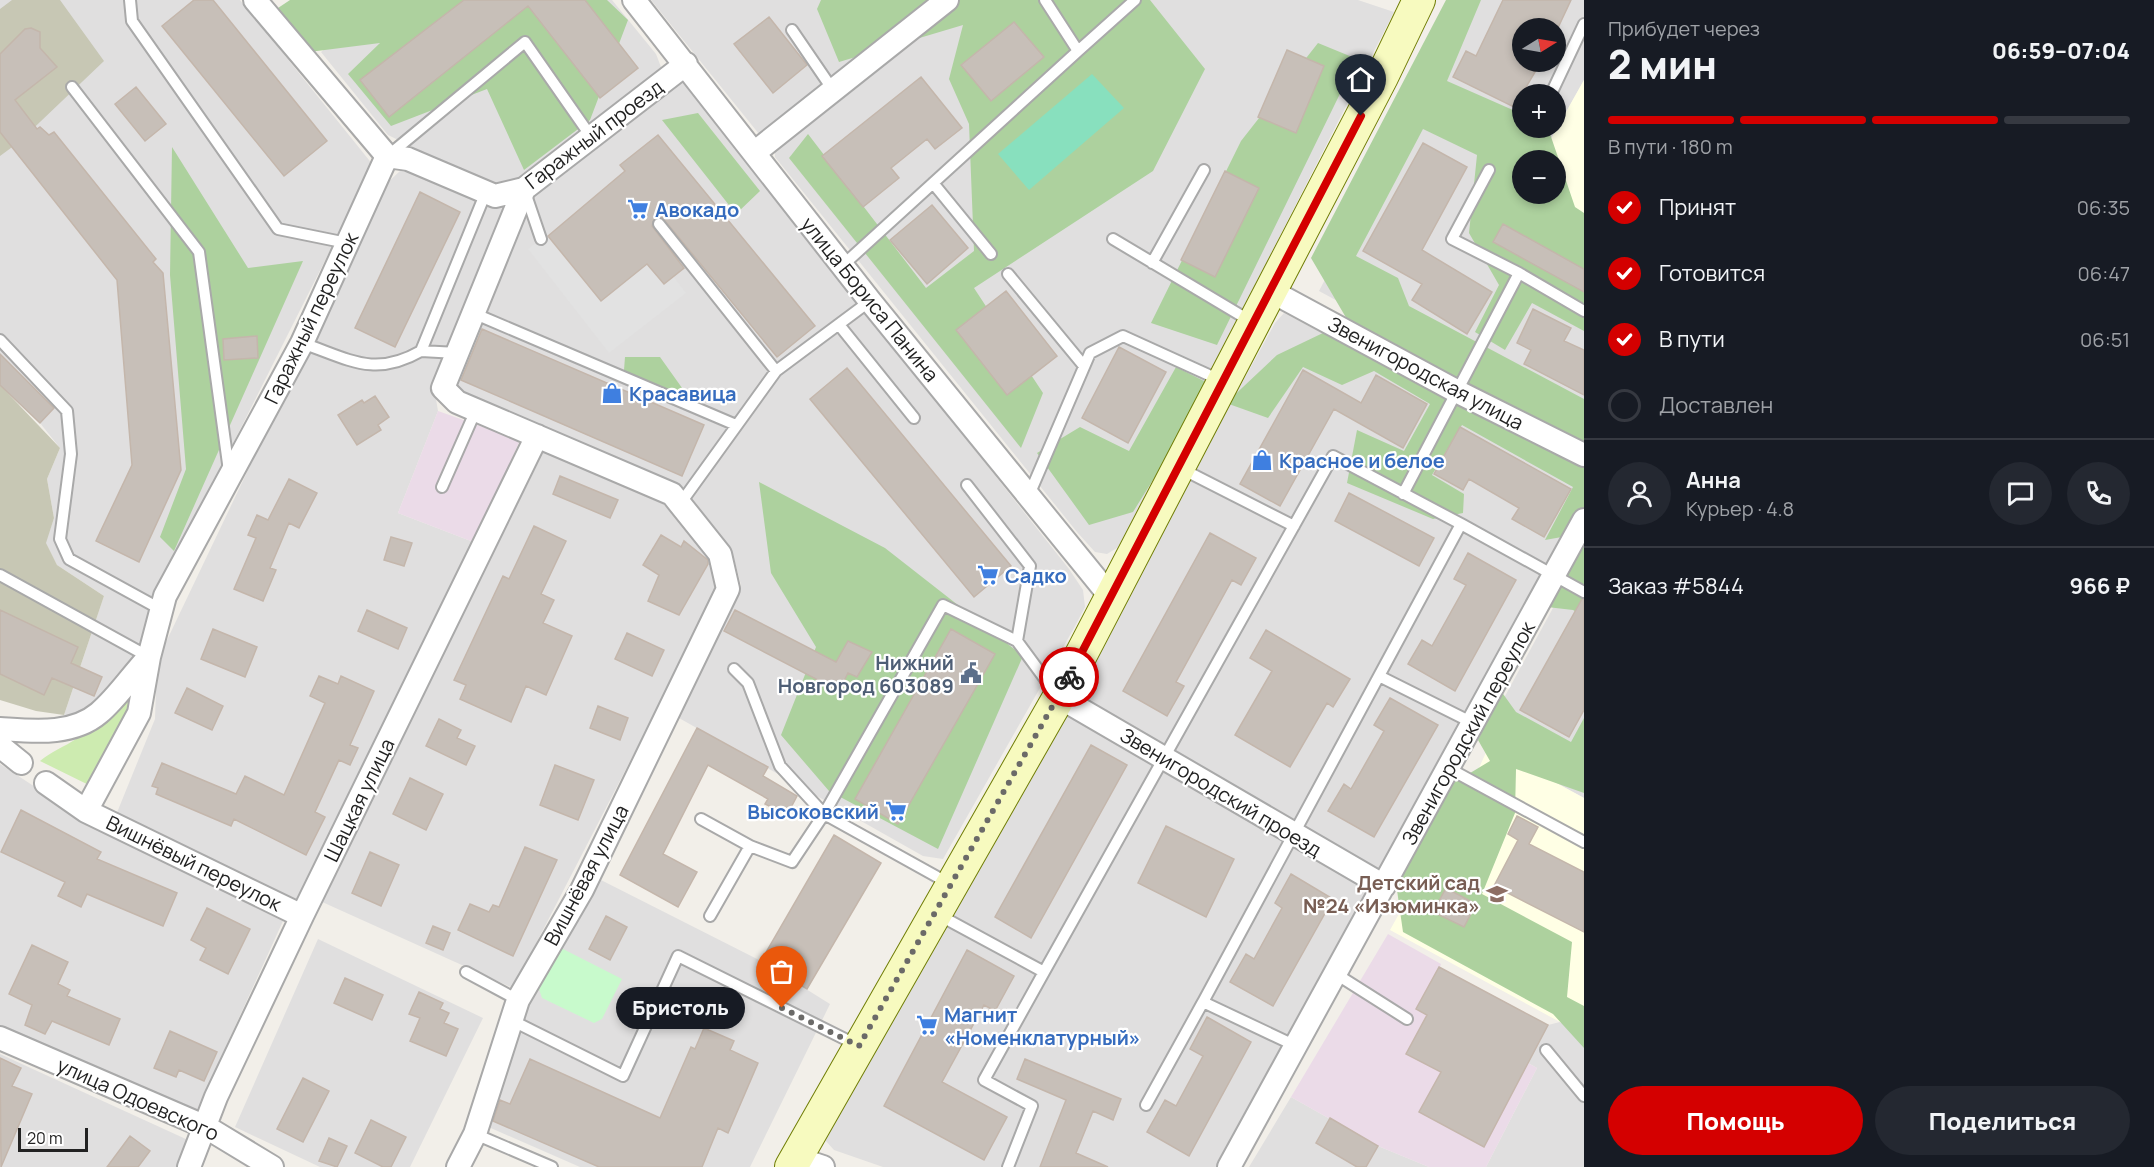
<!DOCTYPE html>
<html lang="ru">
<meta charset="utf-8">
<style>
body{margin:0;font-family:Manrope,sans-serif;background:#242831;color:#f1f3f6;height:100vh;display:flex;flex-direction:column;font-size:22px;white-space:nowrap}
*{box-sizing:border-box;margin:0}
p{font-size:20px;color:#9ea1a6}
.icon{flex:none;width:33px;height:33px;fill:none;stroke:currentColor;stroke-width:2;stroke-linecap:round;stroke-linejoin:round}
.map{position:relative;flex:1;overflow:hidden}
.drawer{display:flex;flex-direction:column;background:#171b24;width:570px}
.drawer>*{flex:none}
.needle{width:39px;rotate:79deg}
.tools{position:absolute;left:1512px;top:18px;display:grid;gap:12px}
.tools a{display:grid;place-items:center;width:54px;height:54px;border-radius:50%;background:#171b24;box-shadow:0 3px 9px #0003;font-size:30px}
.scale{position:absolute;left:18px;bottom:15px;width:70px;box-sizing:border-box;padding-left:6px;border:3px solid #222;border-top:0;font-size:16px;line-height:21px;white-space:nowrap;color:#222;-webkit-text-stroke:4px #fff;paint-order:stroke}
.pin{position:absolute;display:grid;place-items:center;width:51px;height:51px;color:#fff;margin:-62px -26px;border-radius:50% 50% 50% 0;rotate:-45deg;box-shadow:0 0 6px #0007}
.pin .icon{rotate:45deg}
.courier{position:absolute;display:grid;place-items:center;width:60px;height:60px;margin:-30px;border:4px solid #d40000;border-radius:50%;background:#fff;color:#222;box-shadow:0 2px 8px #0007}
.bubble{position:absolute;height:42px;border-radius:21px;background:#171b24;box-shadow:0 3px 9px #0003;font-size:20px;font-weight:800;line-height:42px;text-align:center}
.overview em{font-style:normal;font-weight:800}
.overview div{display:flex;flex-direction:column-reverse}
.overview{display:flex;align-items:center;justify-content:space-between;height:102px;padding:0 24px}
h1{font-size:39px;font-weight:800;line-height:45px}
.bar{display:grid;grid-template-columns:repeat(4,1fr);gap:9px 6px;align-content:center;height:72px;padding:0 24px}
.bar i{height:8px;border-radius:4px;background:#363941}
.bar .current{background:#d40000}
.bar p{grid-column:span 4}
.line{display:flex;align-items:center;gap:15px;padding:0 24px;border-top:2px solid #363941}
.line div{flex:1}
.round{display:grid;place-items:center;flex:none;width:63px;height:63px;border-radius:32px;background:#242831}
ol{padding:0 24px;list-style:none}
li{display:flex;align-items:center;gap:18px;height:66px}
li p{margin-inline-start:auto}
li .icon{padding:6px;border-radius:50%;background:#d40000;color:#fff;stroke-width:4}
li:last-child{color:#9ea1a6}
li i{width:33px;height:33px;border:3px solid #363941;border-radius:50%}
.button{display:flex;gap:12px;margin-top:auto;padding:12px 24px}
.button a{flex:1;height:69px;border-radius:36px;background:#d40000;color:#fff;font-size:24px;font-weight:800;line-height:69px;text-align:center}
.button a+a{background:#242831;color:#f1f3f6}
main{display:flex;flex:1;min-height:0}
.map>svg:first-child{display:block}
.residential{fill:#e0dfdf;fill-rule:evenodd}
.industrial{fill:#ebdbe8}
.education{fill:#ffffe5}
.construction{fill:#c7c7b4}
.grass{fill:#cdebb0}
.forest{fill:#add19e;fill-rule:evenodd}
.park{fill:#c8facc}
.pitch{fill:#88e0be}
.parking{fill:#e2e2e2}
.building{fill:#c7bfb8;stroke:#c4b6ab;stroke-width:1.5}
.lines{fill:none;stroke-linecap:round;stroke-linejoin:round}
.lane-casing{stroke:#a9a9a9;stroke-width:14}
.street-casing{stroke:#a9a9a9;stroke-width:26}
.secondary-casing{stroke:#707d05;stroke-width:34}
.lane{stroke:#fff;stroke-width:10}
.street{stroke:#fff;stroke-width:22}
.secondary{stroke:#f7fabf;stroke-width:32}
.done{stroke:#6b6a68;stroke-width:6;stroke-dasharray:0 10.8}
.route{stroke:#d40000;stroke-width:8}
.labels{text-anchor:middle;dominant-baseline:central;stroke-width:4.5;stroke-linejoin:round;paint-order:stroke}
.street-label{font-size:20px;fill:#222;stroke:#fff}
.shop-label{font-size:20px;font-weight:bold;fill:#366cbe;stroke:#fff;text-anchor:start}
.service-label{font-size:20px;font-weight:bold;fill:#4e5e75;stroke:#fff;text-anchor:end}
.education-label{font-size:20px;font-weight:bold;fill:#785e54;stroke:#fff;text-anchor:end}
</style>
<main>
<div class="map">
<svg width="1584" height="1167" viewBox="0 0 1584 1167">
<rect width="100%" height="100%" fill="#f2efe9"/>
<path class="residential" d="M0 0H240L373 165 168 573 134 663 85 716 64 715 104 596 57 565 45 543 54 518 47 479 60 448 40 423 0 385Z
M384 0H612L656 54 661 67 655 80 528 177 499 185 487 184 388 135 321 52Z
M651 0H934L759 134Z
M962 0H1358L1394 12 1132 526 1117 548 1107 554 1095 552 1077 532 775 157V148Z
M1471 0H1584V80L1539 160H1522L1503 223 1584 269V434L1319 291ZM1522 28H1556V62H1522ZM1522 94H1556V128H1522Z
M674 82H684L1069 569 1083 590 1085 607 1074 628 943 859 923 856 679 718 741 585 732 551 696 504 676 487 459 396 450 386 533 191Z
M400 171 415 172 506 209 434 387 438 411 398 513 476 543 298 903 116 815 155 719 157 661 383 187Z
M1284 313 1581 469 1584 500 1216 1167H883L834 1150 825 1140 1275 323Z
M544 451 663 504 713 555 722 583 513 988 320 901Z
M1584 551V798L1489 746 1486 731Z
M0 764 104 832 283 921 197 1110 0 1028Z
M597 878 761 961 830 1004 750 1167H580L484 1125 526 1012Z
M318 939 483 1018 410 1167H320L235 1127Z
M1560 1022 1584 1035V1167H1486L1537 1068 1528 1063 1548 1025Z
M0 1054 188 1140 176 1167H0Z
M1291 1097 1378 1146 1429 1167H1249Z"/>
<path class="industrial" d="M438 411 520 440 476 543 398 513Z
M1388 934 1441 964 1440 967 1548 1025 1528 1063 1537 1068 1486 1167H1429L1378 1146 1291 1097Z"/>
<path class="education" d="M1584 80V269L1503 224 1522 194H1556V160H1539Z
M1489 746 1584 798V1035L1390 930 1473 781Z"/>
<path class="construction" d="M12 0H60L104 61 19 142 0 156V9Z
M0 385 60 448 47 479 54 518 46 543 57 565 104 596 64 715 36 711 0 700Z"/>
<path class="grass" d="M145 667 103 792 40 761C52 751 64 747 76 739 104 722 124 692 145 667Z"/>
<path class="forest" d="M290 0H607L628 20 590 120 524 170 487 89 391 126 348 74 380 43 309 52 275 10Z
M821 0H1150L1205 69 1153 171 974 288 1043 393 1021 448 789 158 808 134 926 288 974 251 969 124 949 79 963 25 839 62 817 9Z
M1446 0H1481L1447 81 1522 114V128H1548L1575 207 1584 213V331L1532 303 1505 350 1475 332 1499 285 1469 233 1477 155 1423 129 1356 256 1398 278 1409 306 1584 399V533L1545 540 1573 487 1462 425 1432 475 1464 494 1463 513 1433 519 1347 483 1357 430 1404 451 1430 404 1374 371 1342 385 1303 367 1268 418 1226 403 1277 355 1348 321 1311 258ZM1522 160H1556V194H1522Z
M1318 43 1357 59 1217 345 1151 323 1241 141Z
M698 113 760 191 736 214 662 120Z
M172 147 248 268 303 261 174 551 160 537 186 469 170 275Z
M625 357H660L702 416 623 383Z
M1176 367 1212 385 1133 512 1089 525 1037 453 1080 427 1129 451Z
M759 482 885 548 1023 656 938 849 829 791 781 735 816 647 771 573Z
M1584 539V616L1573 610 1547 607Z
M1501 691 1516 712 1571 742 1584 718V793L1516 769 1515 813 1482 894 1572 942 1567 997 1584 1006V1048L1553 1014 1403 932 1397 890 1415 841 1447 787 1490 761 1478 740Z"/>
<path class="park" d="M561 948 622 979 602 1019 594 1023 542 998 539 989Z"/>
<path class="pitch" d="M1092 74 1124 108 1029 190 998 154Z"/>
<path class="parking" d="M547 234 601 301 647 264 663 284 673 276 686 293 609 353 528 249Z"/>
<path class="building" d="M194 0H213L327 141 284 176 162 26Z
M464 0H585L638 68 600 98 528 6 389 117 360 80Z
M1503 0H1571L1556 32V28H1522V62H1541L1522 94 1518 109 1453 77 1466 51 1476 56Z
M769 17 807 65 773 93 734 44Z
M1014 22 1044 57 991 101 961 65Z
M31 28 40 32V48L57 67 15 100 37 129 40 127 49 135 54 132 156 259 153 262 163 273 181 470 139 562 96 541 132 465 117 280 0 132V54L25 29Z
M1287 50 1324 66 1296 133 1258 117Z
M921 77 962 128 935 149 927 139 891 168 899 178 863 207 822 156Z
M136 87 166 124 145 141 115 104Z
M658 135 815 326 777 357 662 217 654 219 652 226 684 268 664 284 647 264 601 301 548 236 625 171 620 165Z
M1423 143 1467 167 1422 250 1492 292 1467 334 1412 300 1422 284 1363 251Z
M1225 171 1259 188 1215 277 1181 260Z
M420 192 460 212 395 347 355 328Z
M932 205 968 248 927 284 890 240Z
M1503 224 1584 269V292L1493 242Z
M1006 291 1057 356 1007 395 956 330Z
M1533 309 1571 328 1564 341 1584 350V395L1524 364 1531 350 1517 343Z
M482 329 704 425 682 476 461 380Z
M257 336 258 358 224 360 223 339Z
M1119 347 1166 372 1128 443 1082 418Z
M0 354 54 408 40 423 0 385Z
M847 368 1011 566 974 597 810 399Z
M1303 370 1361 403 1376 375 1427 404 1403 448 1334 409 1280 506 1240 484Z
M375 396 389 417 378 425 381 430 357 445 338 415 362 400 364 403Z
M1460 427 1571 489 1544 537 1512 519 1519 508 1469 479 1463 490 1434 474Z
M560 476 618 500 610 518 553 494Z
M289 479 317 493 299 528 289 523 270 568 276 570 263 601 234 589 256 538 248 535 257 515 268 520Z
M1349 493 1434 538 1419 566 1335 521Z
M534 526 566 541 541 594 554 600 543 623 572 636 546 695 526 686 511 722 460 699 466 685 454 680 503 576 509 579Z
M1210 533 1256 558 1241 585 1232 580 1176 682 1184 686 1167 716 1123 691Z
M661 535 681 547 684 541 708 560V564L679 615 648 601 659 575 643 565Z
M391 537 412 543 404 566 384 560Z
M1468 553 1516 580 1455 691 1408 664 1422 640 1432 646 1466 585 1454 579Z
M1582 599H1584V710L1569 737 1520 710Z
M0 610 78 647 71 663 102 677 94 696 52 678 44 695 0 674Z
M367 610 407 628 398 649 358 631Z
M735 610 836 662 848 641 872 652 857 677 848 673 839 691 724 631Z
M213 629 257 647 245 677 201 659Z
M951 629 995 654 898 824 855 799Z
M1266 630 1350 679 1333 707 1327 703 1290 767 1235 735 1272 671 1250 658Z
M627 633 664 650 652 676 615 659Z
M319 676 338 684 341 676 374 691 350 745 358 748 350 765 339 760 315 812 325 817 306 855 234 819 231 826 156 794 158 788 152 786 162 763 236 794 245 776 284 795 325 703 310 696Z
M187 688 223 706 212 730 175 713Z
M1390 698 1438 725 1374 837 1328 811 1344 784 1351 789 1384 731 1374 725Z
M598 706 628 718 620 740 590 728Z
M439 719 461 730 457 738 475 746 466 765 426 746Z
M697 728 768 767 763 776 797 796 787 815 765 804 768 799 708 765 663 854 697 872 678 907 620 875Z
M1091 745 1127 765 1031 938 995 917Z
M555 765 594 780 578 820 540 805Z
M410 778 443 794 426 830 393 814Z
M21 810 101 852 97 859 177 893 163 926 87 894 81 907 58 896 65 882 1 852Z
M1517 816 1538 827 1529 844 1584 872V932L1494 886 1518 840 1508 834Z
M1166 826 1234 859 1206 917 1138 883Z
M834 835 881 863 807 989 761 961Z
M525 847 557 860 513 956 458 930 470 904 489 912 493 905 499 907Z
M370 852 399 865 381 906 352 893Z
M1291 874 1333 899 1273 1006 1230 982 1246 954 1254 959 1282 908 1275 903Z
M1446 888 1476 904 1464 927 1433 912Z
M207 908 250 929 228 974 200 960 206 948 191 940Z
M606 916 627 927 610 960 589 949Z
M433 926 450 933 443 950 426 943Z
M32 945 68 962 58 984 70 990 67 996 120 1019 109 1045 52 1021 45 1034 25 1025 32 1005 9 994Z
M967 950 1014 976 995 1011 984 1005 942 1082 1007 1117 984 1160 884 1106Z
M1439 967 1548 1025 1484 1147 1419 1112 1441 1072 1406 1054 1427 1015 1416 1009Z
M345 978 383 995 372 1020 334 1003Z
M419 992 443 1003 440 1009 449 1013 444 1023 458 1029 446 1056 410 1041 420 1018 409 1014Z
M1207 1017 1251 1042 1189 1156 1147 1132 1165 1100 1176 1106 1203 1056 1190 1049Z
M704 1028 734 1041 730 1050 758 1063 728 1133 718 1128 702 1167H599L493 1121 500 1100 510 1104 530 1059 660 1118 691 1047 695 1049Z
M170 1031 217 1052 204 1081 179 1070 176 1077 154 1068Z
M0 1058 21 1068 12 1086 32 1094 1 1167Z
M1025 1059 1121 1099 1113 1120 1093 1111 1076 1153 1108 1167H1040L1066 1100 1017 1079Z
M303 1078 329 1091 303 1142 277 1129Z
M1330 1118 1378 1146 1366 1167H1357L1316 1143Z
M371 1120 406 1137 391 1167H383L355 1153Z
M130 1136 150 1151 138 1167H107Z
M329 1138 347 1146 337 1167 319 1161Z"/>
<g class="lines">
<defs>
<path id="lane" d="M130 0 132 21 278 229 347 243
M792 30 833 90
M1078 51 1135 0
M72 87 199 252 229 471
M1551 94 1584 24
M390 154 525 42 592 138
M1489 170 1452 239 1519 273 1584 311
M933 183 991 254
M525 192 541 239
M659 224 776 371 870 301
M1113 239 1252 322
M1152 263 1204 170
M842 266 1078 51 1045 0
M1008 274 1084 366
M473 313 736 425
M840 326 914 418
M0 340 67 411 71 454 60 539 69 559 162 610
M302 343C349 359 374 378 421 351L486 192
M421 351 457 353
M1182 469 1294 526
M967 485 1030 566 1017 641 1056 694
M442 487 476 410
M1403 494 1519 273
M1029 495 1090 353 1123 336 1222 381
M680 504 776 371
M0 575 149 657
M734 669 748 683 780 766 824 814 950 884
M1381 677 1473 723
M1448 768 1584 842
M701 819 750 846
M937 914 1044 972 1333 456 1461 524
M710 916 750 846 792 862 824 814 943 605 1017 641
M466 972 518 1000
M1336 974 1407 1019
M1203 1002 1461 524 1584 592
M511 1020 623 1076 678 956 859 1046
M1546 1050 1584 1096
M1146 1105 1203 1002 1296 1046
M475 1134 552 1167
M1008 1167 1032 1106 984 1080 1044 972"/>
<path id="street" d="M255 0 387 156 408 159 495 196 524 189 686 64
M634 0 870 301 1110 596
M754 153 947 0
M1269 290 1458 392 1584 455
M1059 697 1384 886
M0 729C32 731 72 736 99 713 117 698 132 675 149 657
M0 746 21 763
M46 783 86 811 302 916
M86 811 139 713 149 657 165 596 302 343 387 156
M0 1038 206 1127 272 1167
M796 1158 823 1167
M189 1167 216 1097 302 916 537 436
M458 1167 475 1134 518 1000 582 890 728 589 720 554 672 494 457 402 443 388 524 189
M1229 1167 1584 520"/>
<path id="secondary" d="M791 1167 1059 697 1382 77 1419 0"/>
</defs>
<use href="#lane" class="lane-casing"/>
<use href="#street" class="street-casing"/>
<use href="#secondary" class="secondary-casing"/>
<use href="#lane" class="lane"/>
<use href="#street" class="street"/>
<use href="#secondary" class="secondary"/>
</g>
<g class="lines">
<path class="done" d="M782 1008 859 1046 1069 677"/>
<path class="route" d="M1069 677 1361 116"/>
</g>
<defs>
<symbol id="supermarket-bare" viewBox="-9 -9 18 18"><path d="M-6-5.5h2.5l.6 2H6L4.5 2H-2.5L-4.4-4H-6ZM-1.5 3.2a1.3 1.3 0 1 0 .1 0ZM3 3.2a1.3 1.3 0 1 0 .1 0Z" fill="#3f7fe0" stroke="#fff" stroke-width="2.5" paint-order="stroke"/></symbol>
<symbol id="shop-bare" viewBox="-9 -9 18 18"><path d="M-5-2.5h2.3a2.7 3.5 0 0 1 5.4 0H5L5.5 6h-11ZM-1.5-2.5h3a1.5 2.3 0 0 0-3 0Z" fill="#3f7fe0" stroke="#fff" stroke-width="2.5" paint-order="stroke"/></symbol>
<symbol id="civic-bare" viewBox="-9 -9 18 18"><path d="M-.6-6.5H3V-4.5H.6V-3L4-1V1h2V6H-6V1h2V-1L-.6-3ZM-1.2 2.5V6h2.4V2.5Z" fill="#5c6f8a" stroke="#fff" stroke-width="2.5" paint-order="stroke"/></symbol>
<symbol id="school-bare" viewBox="-9 -9 18 18"><path d="M0-5L7-2L0 1L-7-2ZM-4 1L0 2.5L4 1V4Q0 6-4 4Z" fill="#8d6e63" stroke="#fff" stroke-width="2.5" paint-order="stroke"/></symbol>
</defs>
<g fill-rule="evenodd">
<use href="#supermarket-bare" x="623" y="194" width="30" height="30"/>
<use href="#shop-bare" x="597" y="378" width="30" height="30"/>
<use href="#shop-bare" x="1247" y="445" width="30" height="30"/>
<use href="#supermarket-bare" x="973" y="560" width="30" height="30"/>
<use href="#civic-bare" x="956" y="658" width="30" height="30"/>
<use href="#supermarket-bare" x="881" y="796" width="30" height="30"/>
<use href="#school-bare" x="1482" y="879" width="30" height="30"/>
<use href="#supermarket-bare" x="912" y="1010" width="30" height="30"/>
</g>
<g class="labels">
<g class="street-label">
<text transform="translate(594 134) rotate(-37)">Гаражный проезд</text>
<text transform="translate(870 299) rotate(51)">улица Бориса Панина</text>
<text transform="translate(311 318) rotate(-64)">Гаражный переулок</text>
<text transform="translate(1426 373) rotate(28)">Звенигородская улица</text>
<text transform="translate(1468 733) rotate(-61)">Звенигородский переулок</text>
<text transform="translate(1221 792) rotate(31)">Звенигородский проезд</text>
<text transform="translate(359 800) rotate(-64)">Шацкая улица</text>
<text transform="translate(194 863) rotate(26)">Вишнёвый переулок</text>
<text transform="translate(586 875) rotate(-62)">Вишнёвая улица</text>
<text transform="translate(138 1099) rotate(24)">улица Одоевского</text>
</g>
<g class="shop-label">
<text x="655" y="209">Авокадо</text>
<text x="629" y="393">Красавица</text>
<text x="1279" y="460">Красное и белое</text>
<text x="1005" y="575">Садко</text>
<text x="879" y="811" text-anchor="end">Высоковский</text>
<text x="944" y="1014">Магнит<tspan x="944" dy="23">«Номенклатурный»</tspan></text>
</g>
<g class="service-label">
<text x="954" y="662">Нижний<tspan x="954" dy="23">Новгород 603089</tspan></text>
</g>
<g class="education-label">
<text x="1480" y="882">Детский сад<tspan x="1480" dy="23">№24 «Изюминка»</tspan></text>
</g>
</g>
</svg>
<div class="tools">
<a><svg class="needle" viewBox="-14 -14 28 28"><path d="M0-13l5 13h-10z" fill="#e53935"/><path d="M0 13l5-13h-10z" fill="#9ea1a6"/></svg></a>
<a>+</a>
<a>−</a>
</div>
<div class="scale">20 m</div>
<div class="pin" style="left:782px;top:1008px;background:#ea580c"><svg class="icon" aria-label="bag" viewBox="0 0 24 24"><path d="M5 8h14l-1 12H6zM9 8a3 3 0 0 1 6 0"/></svg></div>
<div class="pin" style="left:1361px;top:116px;background:#1f2937"><svg class="icon" aria-label="home" viewBox="0 0 24 24"><path d="M3 11l9-7 9 7M6 9v11h12V9"/></svg></div>
<div class="courier" style="left:1069px;top:677px"><svg class="icon" aria-label="bike" viewBox="0 0 24 24"><circle cx="6" cy="16" r="4"/><circle cx="18" cy="16" r="4"/><path d="M6 16l4-8h5l3 8M10 8l3 8H6M13 5h3"/></svg></div>
<div class="bubble" style="left:616px;top:987px;width:129px">Бристоль</div>
</div>
<section class="drawer">
<div class="overview"><div><h1>2 мин</h1><p>Прибудет через</p></div><em>06:59–07:04</em></div>
<div class="bar"><i class="current"></i><i class="current"></i><i class="current"></i><i></i><p>В пути · 180 m</p></div>
<ol>
<li><svg class="icon" aria-label="check" viewBox="0 0 24 24"><path d="M5 12l5 5 9-10"/></svg>Принят<p>06:35</p></li>
<li><svg class="icon" aria-label="check" viewBox="0 0 24 24"><path d="M5 12l5 5 9-10"/></svg>Готовится<p>06:47</p></li>
<li><svg class="icon" aria-label="check" viewBox="0 0 24 24"><path d="M5 12l5 5 9-10"/></svg>В пути<p>06:51</p></li>
<li><i></i>Доставлен</li>
</ol>
<div class="line" style="height:108px"><a class="round"><svg class="icon" aria-label="person" viewBox="0 0 24 24"><circle cx="12" cy="8" r="4"/><path d="M4 21q1-7 8-7t8 7"/></svg></a><div><b>Анна</b><p>Курьер · 4.8</p></div><a class="round"><svg class="icon" aria-label="chat" viewBox="0 0 24 24"><path d="M4 5h16v11H9l-5 4z"/></svg></a><a class="round"><svg class="icon" aria-label="phone" viewBox="0 0 24 24"><path d="M5 4h4l2 5-3 2q2 4 5 5l2-3 5 2v4C11 20 4 13 5 4z"/></svg></a></div>
<div class="line" style="height:78px"><div>Заказ #5844</div><b>966 ₽</b></div>
<div class="button"><a>Помощь</a><a>Поделиться</a></div>
</section>
</main>
